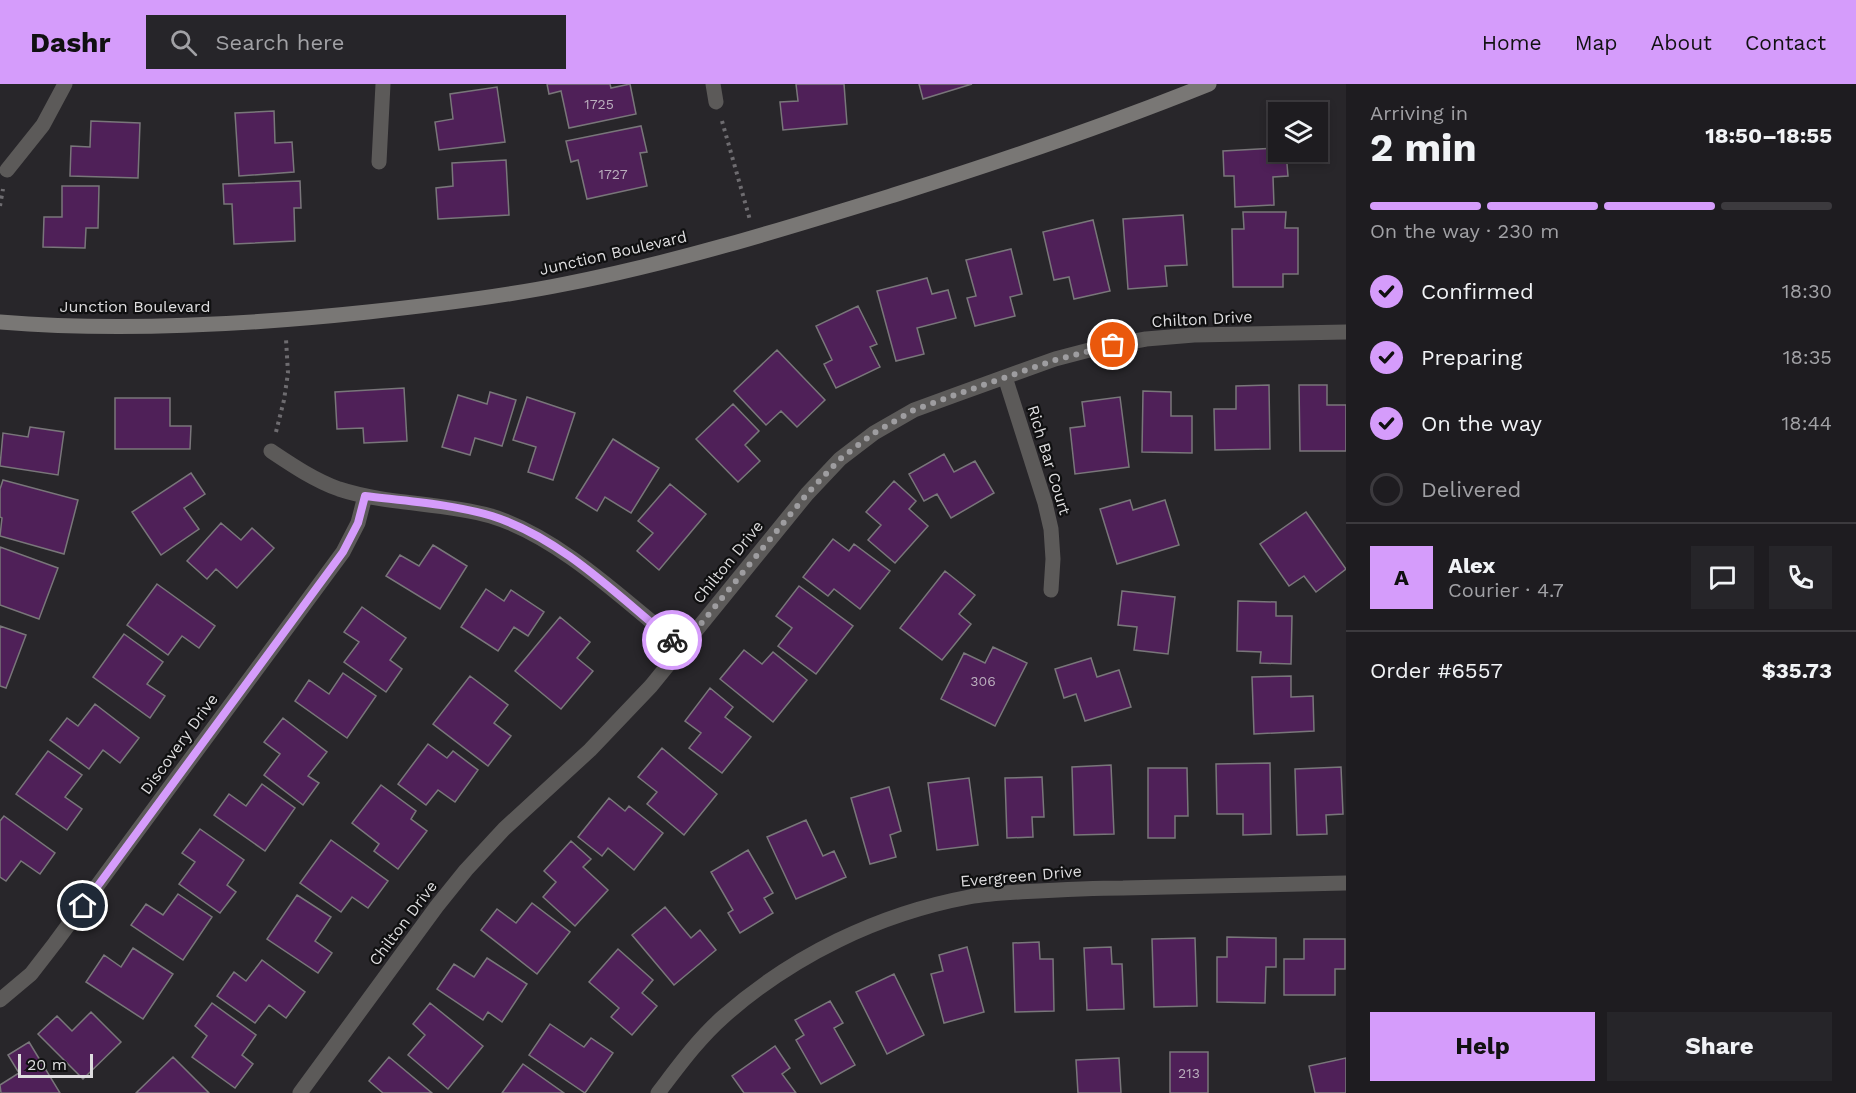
<!DOCTYPE html>
<meta charset="utf-8">
<style>
body{margin:0;font-family:"Work Sans",sans-serif;background:#262529;color:#f1f3f6;height:100vh;display:flex;flex-direction:column;font-size:22px;white-space:nowrap}
*{box-sizing:border-box;margin:0}
p{font-size:20px;color:#a1a1a5}
.icon{flex:none;width:33px;height:33px;fill:none;stroke:currentColor;stroke-width:2;stroke-linecap:round;stroke-linejoin:round}
.map{position:relative;flex:1;overflow:hidden}
.details{display:flex;flex-direction:column;background:#1e1c20;width:510px}
.details>*{flex:none}
.tools{position:absolute;left:1268px;top:18px;display:grid;gap:12px}
.tools a{display:grid;place-items:center;width:60px;height:60px;border-radius:0px;background:#1e1c20;box-shadow:0 3px 9px #0003,0 0 0 2px #3c3a3e;font-size:30px}
.scale{position:absolute;left:18px;bottom:15px;width:75px;box-sizing:border-box;padding-left:6px;border:3px solid #dedddf;border-top:0;font-size:16px;line-height:21px;white-space:nowrap;color:#dedddf;-webkit-text-stroke:4px #101011;paint-order:stroke}
.pin{position:absolute;display:grid;place-items:center;width:51px;height:51px;color:#fff;margin:-26px;border:3px solid #fff;border-radius:50%;box-shadow:0 2px 6px #0007}
.courier{position:absolute;display:grid;place-items:center;width:60px;height:60px;margin:-30px;border:4px solid #d59cfb;border-radius:50%;background:#fff;color:#222;box-shadow:0 2px 8px #0007}
.summary em{font-style:normal;font-weight:700}
.summary div{display:flex;flex-direction:column-reverse}
.summary{display:flex;align-items:center;justify-content:space-between;height:102px;padding:0 24px}
h1{font-size:39px;font-weight:700;line-height:45px}
.bar{display:grid;grid-template-columns:repeat(4,1fr);gap:9px 6px;align-content:center;height:72px;padding:0 24px}
.bar i{height:8px;border-radius:4px;background:#3c3a3e}
.bar .on{background:#d59cfb}
.bar p{grid-column:span 4}
.line{display:flex;align-items:center;gap:15px;padding:0 24px;border-top:2px solid #3c3a3e}
.line div{flex:1}
.round{display:grid;place-items:center;flex:none;width:63px;height:63px;border-radius:0px;background:#262529}
ol{padding:0 24px;list-style:none}
li{display:flex;align-items:center;gap:18px;height:66px}
li p{margin-inline-start:auto}
li .icon{padding:6px;border-radius:50%;background:#d59cfb;color:#111;stroke-width:4}
li:last-child{color:#a1a1a5}
li i{width:33px;height:33px;border:3px solid #3c3a3e;border-radius:50%}
.action{display:flex;gap:12px;margin-top:auto;padding:12px 24px}
.action a{flex:1;height:69px;border-radius:0px;background:#d59cfb;color:#111;font-size:24px;font-weight:700;line-height:69px;text-align:center}
.action a+a{background:#262529;color:#f1f3f6}
header{display:flex;align-items:center;gap:36px;box-sizing:border-box;height:84px;padding:0 30px;background:#d59cfb;color:#111}
header strong{font-size:28px}
nav{display:flex;gap:33px;margin-inline-start:auto;font-size:21px}
.search{width:420px;height:54px;background:#262529;display:flex;align-items:center;gap:15px;box-sizing:border-box;padding:0 21px;border-radius:0px;color:#a1a1a5;font-size:22px}
main{display:flex;flex:1;min-height:0}
.map>svg:first-child{display:block}
.building{fill:#4f2058;stroke:#79767a;stroke-width:1.5}
.lines{fill:none;stroke-linecap:round;stroke-linejoin:round}
.path{stroke:#6e6c70;stroke-width:4;stroke-dasharray:3 4.5;stroke-linecap:butt}
.street{stroke:#5c5a59;stroke-width:15}
.secondary{stroke:#797775;stroke-width:15}
.done{stroke:#9e9da0;stroke-width:6;stroke-dasharray:0 10.8}
.route{stroke:#d59cfb;stroke-width:8}
.labels{text-anchor:middle;dominant-baseline:central;stroke-width:4.5;stroke-linejoin:round;paint-order:stroke}
.number-label{font-size:14px;fill:#baaebd}
.street-label{font-size:16px;fill:#dedddf;stroke:#101011}
</style>
<header>
<strong>Dashr</strong>
<div class="search"><svg class="icon" aria-label="search" viewBox="0 0 24 24"><circle cx="10" cy="10" r="6"/><path d="M15 15l6 6"/></svg>Search here</div>
<nav><a>Home</a><a>Map</a><a>About</a><a>Contact</a></nav>
</header>
<main>
<div class="map">
<svg width="1346" height="1009" viewBox="0 0 1346 1009">
<rect width="100%" height="100%" fill="#28262a"/>
<path class="building" d="M547 0H610L611 4 630 0 636 30 569 44 561 7 549 10Z
M796 0H844L847 40 783 46 780 18 798 17Z
M919 0H972L923 15Z
M497 3 505 58 439 66 435 38 453 35 450 10Z
M274 27 275 59 292 58 294 88 239 92 235 29Z
M91 37 140 39 138 94 70 92 71 62 90 63Z
M641 42 647 68 640 69 647 102 587 115 578 76 571 78 566 57Z
M1278 64V68H1286L1288 92 1273 93 1274 121 1235 123 1234 92H1224L1223 67Z
M506 76 509 131 438 135 436 104 453 102 452 79Z
M300 97 301 124H294L295 157 234 160 232 120H224L223 100Z
M62 102H99L98 144H86L85 164 43 163 44 133H62Z
M1243 128H1286L1285 144H1298V190H1283V203H1233L1232 145H1244Z
M1183 131 1187 181 1165 182 1167 202 1128 205 1123 135Z
M1093 136 1110 207 1074 215 1069 193 1054 196 1043 148Z
M1011 165 1022 210 1010 213 1015 232 975 242 967 214 976 212 966 176Z
M927 194 932 210 948 206 956 234 917 244 924 270 896 277 877 207Z
M858 222 877 260 870 263 880 283 836 304 824 280 832 276 816 242Z
M777 266 825 316 797 343 781 327 766 341 734 307Z
M1269 301 1270 365 1215 366 1214 325H1236V302Z
M1299 301H1327V321H1346V367H1300Z
M404 304 407 357 364 359 363 344 337 345 335 308Z
M1143 307 1171 308V332H1192V369L1142 368Z
M490 308 516 316 502 362 475 354 470 371 442 363 458 311 487 320Z
M527 313 575 329 553 396 528 388 536 363 513 356Z
M1120 313 1129 383 1075 390 1070 344 1085 342 1082 318Z
M115 314H170V342H191L190 365H115Z
M733 320 759 347 745 361 760 377 738 398 696 355Z
M30 343 64 348 58 391 0 382 3 349 28 353Z
M613 355 659 384 631 429 605 413 597 427 576 414Z
M944 370 954 388 975 377 994 409 951 434 937 410 924 417 909 390Z
M191 389 205 410 184 424 199 445 161 471 132 428Z
M3 396 78 416 64 470 0 452 2 434 0 433V405Z
M894 397 916 417 909 425 928 442 895 479 868 456 881 441 866 428Z
M670 400 706 430 659 486 637 467 653 449 638 437Z
M1130 416 1133 426 1165 416 1179 461 1117 480 1100 425Z
M1306 428 1346 485 1316 508 1304 492 1289 502 1260 460Z
M221 439 241 456 252 444 274 464 237 504 216 485 207 495 187 477Z
M833 455 849 467 854 460 890 487 860 525 834 505 828 512 803 493Z
M433 461 467 482 440 525 386 492 400 471 419 482Z
M0 463 58 484 39 535 0 521Z
M945 487 975 511 959 530 971 540 942 576 900 544Z
M157 500 215 542 199 564 182 552 168 571 127 541Z
M799 502 853 542 816 590 778 562 792 544 776 532Z
M486 505 504 517 511 506 544 528 528 552 514 543 498 567 461 543Z
M1122 507 1175 513 1168 570 1134 566 1137 543 1118 541Z
M1238 517 1276 518V532H1292L1291 580 1260 579 1261 568 1237 567Z
M362 523 406 554 390 576 402 585 386 608 344 578 359 558 344 548Z
M560 533 590 558 577 574 593 587 561 625 515 587Z
M0 542 26 551 6 604 0 602Z
M124 550 163 578 147 600 165 612 150 634 93 593Z
M993 563 1027 579 995 642 941 615 964 569 985 579Z
M744 566 762 580 773 568 807 596 773 638 720 595Z
M1091 574 1097 593 1119 586 1131 623 1085 637 1076 610 1064 614 1055 585Z
M343 589 376 612 347 654 295 617 309 596 329 610Z
M470 592 508 621 494 639 511 652 488 682 433 640Z
M1291 592V613L1313 612 1314 647 1254 650 1252 593Z
M710 604 733 623 725 633 751 653 722 689 689 664 701 649 685 637Z
M95 620 139 654 120 679 103 666 89 685 50 656 67 634 78 642Z
M283 634 327 668 308 692 319 699 303 721 264 691 280 670 264 658Z
M428 660 447 674 453 667 478 686 455 718 438 706 426 721 398 700Z
M662 664 717 710 684 751 647 720 657 708 638 693Z
M48 667 82 691 65 713 82 725 67 746 16 710Z
M1270 679 1271 750 1243 751V730H1217L1216 680Z
M1111 681 1114 750 1074 751 1072 683Z
M1341 683 1343 730 1326 731 1327 750 1297 751 1295 685Z
M1148 684H1187L1188 732H1175V754H1148Z
M1042 693 1044 733H1032L1033 753 1007 754 1005 694Z
M969 694 978 761 937 766 928 699Z
M262 700 295 724 265 767 214 731 229 710 246 722Z
M381 701 416 727 411 735 427 747 398 785 374 767 379 760 352 739Z
M889 703 901 747 890 751 896 773 870 780 851 714Z
M609 714 625 727 629 722 663 749 634 786 608 764 602 772 578 753Z
M4 732 55 769 40 790 21 777 6 797 0 793V737Z
M806 736 823 772 834 767 846 793 796 815 767 753Z
M200 745 244 776 227 801 236 808 220 829 179 800 195 778 182 769Z
M331 756 388 797 368 824 352 813 341 828 300 799Z
M571 757 591 775 583 783 608 806 575 842 543 813 556 798 544 787Z
M748 766 773 809 764 814 773 829 740 849 728 829 733 826 711 788Z
M178 810 212 833 183 876 131 841 146 820 163 831Z
M297 811 331 833 315 857 332 869 318 889 267 855Z
M532 819 570 848 537 890 481 846 497 825 516 839Z
M665 823 691 854 700 846 716 866 674 901 632 851Z
M1227 853 1276 854V883H1266L1265 919 1217 918V873H1227Z
M1195 854 1197 922 1154 923 1152 855Z
M1304 855H1345V885H1335V911H1284V875H1304Z
M1039 858 1040 875H1053L1054 927 1015 928 1013 859Z
M967 863 984 928 944 939 931 890 943 887 939 871Z
M1111 863 1112 880H1122L1124 925 1087 926 1084 864Z
M133 864 173 890 143 935 86 898 104 871 121 883Z
M618 865 653 896 642 909 657 922 632 951 611 933 619 924 589 898Z
M487 874 527 900 502 938 488 928 483 936 437 905 454 880 474 893Z
M262 876 305 908 286 934 269 921 255 939 217 912 234 888 246 897Z
M894 890 924 951 887 970 856 908Z
M830 917 843 939 834 944 855 981 821 1000 796 956 804 951 795 936Z
M212 919 256 951 242 971 253 980 235 1004 192 973 207 952 195 942Z
M430 919 483 962 448 1005 408 971 425 951 413 940Z
M91 928 121 958 83 995 38 950 57 932 72 947Z
M550 940 584 963 591 954 613 969 585 1009 529 971Z
M29 958 60 1009H1L0 1001 19 989 8 971Z
M775 962 790 984 782 990 796 1009H744L732 992Z
M1170 968H1208V1009H1170Z
M173 973 209 1009H136Z
M389 973 432 1009H383L369 997Z
M1119 974 1121 1009H1078L1076 976Z
M1346 974V1009H1315L1309 982Z
M523 980 564 1009H502Z"/>
<g class="lines">
<path class="path" d="M722 37 750 136
M0 122 3 105
M276 348 284 316 288 289 286 255"/>
<path class="street" d="M713 0 716 18
M379 78 383 0
M7 86 43 41 65 0
M1005 293 1045 419 1051 445 1053 475 1051 506
M271 367C292 381 314 396 339 405 388 421 441 418 491 432 560 453 626 518 682 563
M0 916 31 890 55 859 343 468 358 439 365 412
M300 1009 437 822 466 786 504 745 590 666 651 602 807 410 840 375 874 349 914 326 955 311 1055 275 1097 264 1146 255 1194 251 1346 248
M658 1009C678 983 698 955 723 933 792 872 878 830 969 813 985 810 1002 809 1019 808 1054 806 1088 804 1123 804 1197 802 1272 801 1346 799"/>
<path class="secondary" d="M0 238C122 248 246 241 368 228 433 221 501 213 565 200 678 178 787 144 897 110 1002 77 1107 41 1209 0"/>
</g>
<g class="lines">
<path class="done" d="M672 556 682 563 807 410 840 375 874 349 914 326 955 311 1055 276 1113 261"/>
<path class="route" d="M83 822 343 468 358 439 365 412C407 417 451 420 492 432 561 454 617 511 672 556"/>
</g>
<g class="labels">
<g class="number-label">
<text x="599" y="20">1725</text>
<text x="613" y="90">1727</text>
<text x="983" y="597">306</text>
<text x="1189" y="989">213</text>
</g>
<g class="street-label">
<text transform="translate(613 169) rotate(-13)">Junction Boulevard</text>
<text x="135" y="222">Junction Boulevard</text>
<text transform="translate(1202 235) rotate(-3)">Chilton Drive</text>
<text transform="translate(1049 376) rotate(73)">Rich Bar Court</text>
<text transform="translate(728 478) rotate(-51)">Chilton Drive</text>
<text transform="translate(179 660) rotate(-54)">Discovery Drive</text>
<text transform="translate(1021 792) rotate(-5)">Evergreen Drive</text>
<text transform="translate(403 839) rotate(-53)">Chilton Drive</text>
</g>
</g>
</svg>
<div class="tools">
<a><svg class="icon" aria-label="layers" viewBox="0 0 24 24"><path d="M12 4l9 5-9 5-9-5zM3 14l9 5 9-5"/></svg></a>
</div>
<div class="scale">20 m</div>
<div class="pin" style="left:1113px;top:261px;background:#ea580c"><svg class="icon" aria-label="bag" viewBox="0 0 24 24"><path d="M5 8h14l-1 12H6zM9 8a3 3 0 0 1 6 0"/></svg></div>
<div class="pin" style="left:83px;top:822px;background:#1f2937"><svg class="icon" aria-label="home" viewBox="0 0 24 24"><path d="M3 11l9-7 9 7M6 9v11h12V9"/></svg></div>
<div class="courier" style="left:672px;top:556px"><svg class="icon" aria-label="bike" viewBox="0 0 24 24"><circle cx="6" cy="16" r="4"/><circle cx="18" cy="16" r="4"/><path d="M6 16l4-8h5l3 8M10 8l3 8H6M13 5h3"/></svg></div>
</div>
<section class="details">
<div class="summary"><div><h1>2 min</h1><p>Arriving in</p></div><em>18:50–18:55</em></div>
<div class="bar"><i class="on"></i><i class="on"></i><i class="on"></i><i></i><p>On the way · 230 m</p></div>
<ol>
<li><svg class="icon" aria-label="check" viewBox="0 0 24 24"><path d="M5 12l5 5 9-10"/></svg>Confirmed<p>18:30</p></li>
<li><svg class="icon" aria-label="check" viewBox="0 0 24 24"><path d="M5 12l5 5 9-10"/></svg>Preparing<p>18:35</p></li>
<li><svg class="icon" aria-label="check" viewBox="0 0 24 24"><path d="M5 12l5 5 9-10"/></svg>On the way<p>18:44</p></li>
<li><i></i>Delivered</li>
</ol>
<div class="line" style="height:108px"><b class="round" style="background:#d59cfb;color:#111">A</b><div><b>Alex</b><p>Courier · 4.7</p></div><a class="round"><svg class="icon" aria-label="chat" viewBox="0 0 24 24"><path d="M4 5h16v11H9l-5 4z"/></svg></a><a class="round"><svg class="icon" aria-label="phone" viewBox="0 0 24 24"><path d="M5 4h4l2 5-3 2q2 4 5 5l2-3 5 2v4C11 20 4 13 5 4z"/></svg></a></div>
<div class="line" style="height:78px"><div>Order #6557</div><b>$35.73</b></div>
<div class="action"><a>Help</a><a>Share</a></div>
</section>
</main>
